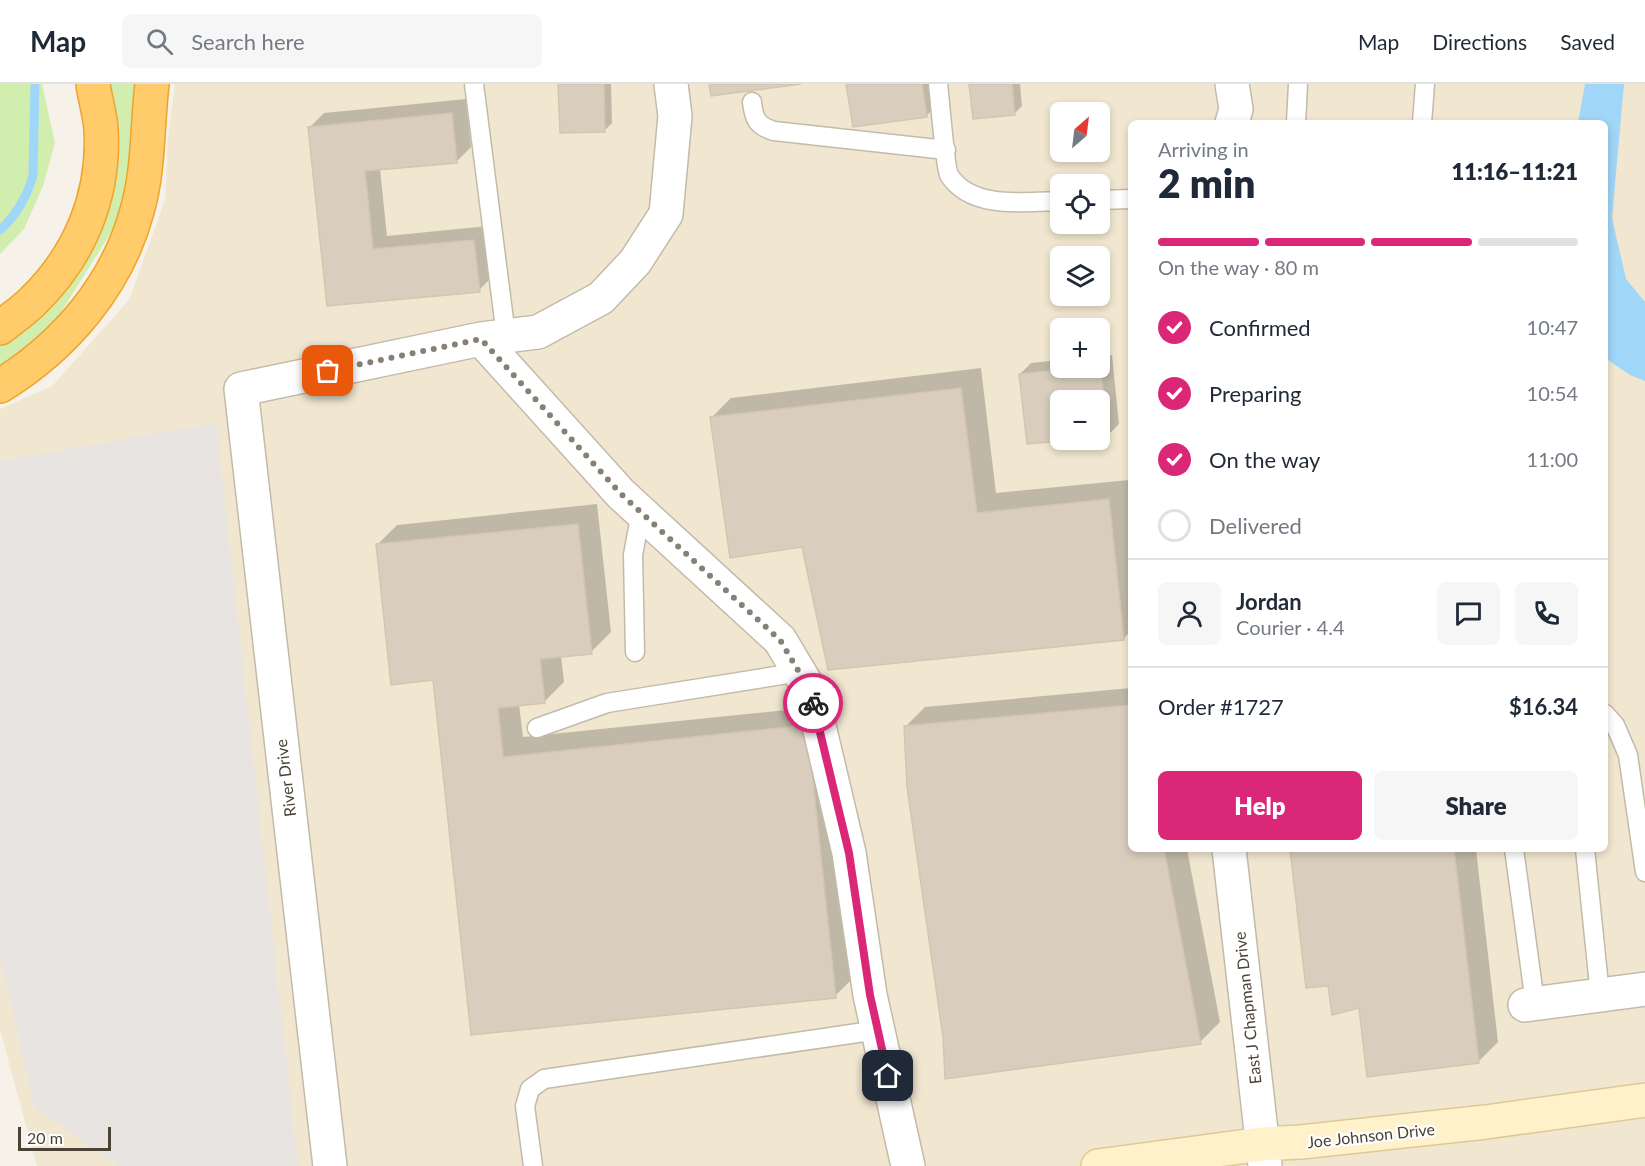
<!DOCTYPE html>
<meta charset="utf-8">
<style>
body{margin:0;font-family:Lato,sans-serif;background:#f6f6f7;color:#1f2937;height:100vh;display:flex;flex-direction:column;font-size:22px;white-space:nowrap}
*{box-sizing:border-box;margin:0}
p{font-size:20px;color:#747a83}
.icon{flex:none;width:33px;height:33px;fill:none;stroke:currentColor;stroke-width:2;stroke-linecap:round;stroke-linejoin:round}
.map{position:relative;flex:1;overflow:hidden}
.panel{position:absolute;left:1128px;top:36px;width:480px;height:732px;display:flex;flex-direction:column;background:#fff;border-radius:9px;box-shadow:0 3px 9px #0003}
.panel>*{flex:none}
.needle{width:39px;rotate:28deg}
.tools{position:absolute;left:1050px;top:18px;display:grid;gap:12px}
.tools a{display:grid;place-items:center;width:60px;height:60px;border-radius:9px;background:#fff;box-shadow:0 3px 9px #0003;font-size:30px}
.scale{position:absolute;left:18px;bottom:15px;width:93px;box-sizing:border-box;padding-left:6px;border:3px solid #4b4236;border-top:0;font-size:16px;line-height:21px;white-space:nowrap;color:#4b4236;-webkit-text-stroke:4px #fff;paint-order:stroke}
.pin{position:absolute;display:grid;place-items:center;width:51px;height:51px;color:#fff;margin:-26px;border-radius:12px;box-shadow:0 3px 9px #0006}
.courier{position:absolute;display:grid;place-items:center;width:60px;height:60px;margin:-30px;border:4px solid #db2777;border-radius:50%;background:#fff;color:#222;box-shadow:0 2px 8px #0007}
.headline em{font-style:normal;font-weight:800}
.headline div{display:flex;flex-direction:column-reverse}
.headline{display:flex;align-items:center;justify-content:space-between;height:102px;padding:0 30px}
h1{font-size:39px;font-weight:800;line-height:45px}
.bar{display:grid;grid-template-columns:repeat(4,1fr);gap:9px 6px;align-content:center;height:72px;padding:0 30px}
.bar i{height:8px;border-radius:4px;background:#e0e1e3}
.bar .selected{background:#db2777}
.bar p{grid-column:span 4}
.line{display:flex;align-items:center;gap:15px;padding:0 30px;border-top:2px solid #e0e1e3}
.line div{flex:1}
.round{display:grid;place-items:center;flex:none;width:63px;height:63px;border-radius:9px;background:#f6f6f7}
ol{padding:0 30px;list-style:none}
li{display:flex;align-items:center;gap:18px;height:66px}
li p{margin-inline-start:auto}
li .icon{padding:6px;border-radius:50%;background:#db2777;color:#fff;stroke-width:4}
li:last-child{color:#747a83}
li i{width:33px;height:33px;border:3px solid #e0e1e3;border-radius:50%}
.action{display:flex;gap:12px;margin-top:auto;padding:12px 30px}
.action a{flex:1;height:69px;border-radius:9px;background:#db2777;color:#fff;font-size:24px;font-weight:800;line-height:69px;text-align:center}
.action a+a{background:#f6f6f7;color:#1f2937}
header{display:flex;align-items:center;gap:36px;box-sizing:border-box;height:84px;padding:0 30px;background:#fff;border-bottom:2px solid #e0e1e3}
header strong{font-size:28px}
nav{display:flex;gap:33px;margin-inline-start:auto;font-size:21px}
.search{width:420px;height:54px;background:#f6f6f7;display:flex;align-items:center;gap:15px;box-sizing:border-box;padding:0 21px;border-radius:9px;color:#747a83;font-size:22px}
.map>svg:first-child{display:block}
.education{fill:#f1e7d1;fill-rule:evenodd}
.green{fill:#d2eeae}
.parking{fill:#e7e4e1}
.water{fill:#a0d6f8}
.shadow{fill:#0003}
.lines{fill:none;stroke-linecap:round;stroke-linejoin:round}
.stream{stroke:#a0d6f8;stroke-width:9}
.building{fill:#d9cebd;stroke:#d5c5af;stroke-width:1.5}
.lane-casing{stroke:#c3baaa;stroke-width:21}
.street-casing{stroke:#c3baaa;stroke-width:36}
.secondary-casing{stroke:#dec996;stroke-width:36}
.highway-casing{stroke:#efa32a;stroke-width:36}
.lane{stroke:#fff;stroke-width:18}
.street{stroke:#fff;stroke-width:33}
.secondary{stroke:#fff1ca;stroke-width:33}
.highway{stroke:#ffcb6b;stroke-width:33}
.done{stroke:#878075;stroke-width:6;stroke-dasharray:0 10.8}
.route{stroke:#db2777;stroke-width:8}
.labels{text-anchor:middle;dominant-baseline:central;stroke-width:4.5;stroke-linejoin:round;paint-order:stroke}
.street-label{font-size:16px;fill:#4b4236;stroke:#fff}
</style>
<header>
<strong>Map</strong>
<div class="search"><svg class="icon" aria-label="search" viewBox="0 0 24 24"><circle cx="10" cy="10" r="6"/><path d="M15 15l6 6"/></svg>Search here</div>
<nav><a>Map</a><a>Directions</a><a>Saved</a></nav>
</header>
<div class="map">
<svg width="1645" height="1082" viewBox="0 0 1645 1082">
<rect width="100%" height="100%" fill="#f6f2e9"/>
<path class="education" d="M175 0H1645V1082H37L0 946V325L52 302 129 216 165 116 168 52ZM1060 28H1100V68H1060ZM1131 39H1605V765H1131ZM1060 100H1100V140H1060ZM1060 172H1100V212H1060ZM1060 244H1100V284H1060ZM1060 316H1100V356H1060Z"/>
<path class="green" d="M0 0H42L55 59 43 102 24 145 0 170Z
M106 0H138L130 118 36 268 0 285V254L56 214Z"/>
<path class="parking" d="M216 339 298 1082H119L35 1024 0 873V377Z"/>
<path class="water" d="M1585 0H1624L1612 134 1626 195 1645 218V297L1630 291 1605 274V39H1578Z"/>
<path class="shadow" d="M560 0H611L612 39 605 46Z
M848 0H938L941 18 926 32Z
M971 0H1020L1022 22 1015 29Z
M466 15 471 63 457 77 380 85 387 152 488 142 493 192 479 206 328 221 310 43 324 29Z
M1112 271 1119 340 1108 351 1100 352V316H1060V355L1028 359 1020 290 1031 279 1060 276V284H1100V272Z
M981 284 996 409 1129 396 1131 416V547L1124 554 711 334 731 314Z
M597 420 611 548 591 568 561 571 564 598 544 618 519 620 523 653 826 622 855 892 835 912 472 950 434 595 377 461 397 441Z
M1131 604V765H1187L1220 938 1200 958 945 953 905 643 925 623Z
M1292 765H1476L1498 958 1478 978 1329 900Z"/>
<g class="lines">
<path class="stream" d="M0 146C15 133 28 111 33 91L35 0"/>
</g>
<path class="building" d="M558 0H604L605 48 560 49Z
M709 0H801L711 12Z
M846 0H922L927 33 853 43Z
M969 0H1012L1015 31 973 35Z
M452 29 457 79 365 87 373 165 474 156 480 208 327 222 308 43Z
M1100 281 1109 352 1100 353V316H1060V356H1075L1027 360 1019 290 1079 284H1100Z
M961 304 977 429 1109 415 1124 556 828 586 802 463 730 474 710 333Z
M578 440 592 570 540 575 545 619 498 624 503 673 807 641 836 914 471 951 433 596 391 601 376 460Z
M1131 621V765H1164L1201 960 945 995 943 953 907 703 904 642Z
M1290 765H1454L1479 979 1367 993 1359 924 1332 931 1328 902 1306 904Z"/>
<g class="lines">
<defs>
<path id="lane" d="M474 0 506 252
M938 0C940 15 945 83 949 91 971 126 1026 118 1060 117
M752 18C754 35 757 42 774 47L946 66
M1296 39 1298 0
M1422 39 1425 0
M1100 116 1131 115
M635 568 633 471 641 428
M1605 630 1615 641 1628 671 1645 788
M537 644 607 619 800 588
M1514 765 1535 919
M1585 765 1600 911
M533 1082 525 1022 530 1005 544 995 878 946"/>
<path id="street" d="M1232 39 1236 25 1232 0
M481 255 621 410 780 556 811 608 849 769 870 911 908 1082
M1229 765 1265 1082
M1525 921 1645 905
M330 1082 241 305 481 255 538 248 601 214 635 178 666 130 675 32 671 0"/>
<path id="secondary" d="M1098 1082 1262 1060 1301 1058 1486 1038 1645 1016"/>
<path id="highway" d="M0 244C11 235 23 227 32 218 80 172 105 111 101 45 100 30 95 15 93 0
M0 302C65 262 117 201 137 127 149 86 147 42 152 0"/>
</defs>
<use href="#lane" class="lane-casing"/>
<use href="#street" class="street-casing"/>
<use href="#secondary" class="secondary-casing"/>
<use href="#highway" class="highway-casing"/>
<use href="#lane" class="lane"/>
<use href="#street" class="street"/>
<use href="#secondary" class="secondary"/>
<use href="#highway" class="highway"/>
</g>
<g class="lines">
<path class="done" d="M328 287 481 255 621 410 780 556 811 608 813 619"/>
<path class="route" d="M813 619 849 769 870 911 888 992"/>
</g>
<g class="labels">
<g class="street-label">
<text transform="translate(285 694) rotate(-97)">River Drive</text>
<text transform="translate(1247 924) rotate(-96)">East J Chapman Drive</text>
<text transform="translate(1371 1051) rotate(-6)">Joe Johnson Drive</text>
</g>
</g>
</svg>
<div class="tools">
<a><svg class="needle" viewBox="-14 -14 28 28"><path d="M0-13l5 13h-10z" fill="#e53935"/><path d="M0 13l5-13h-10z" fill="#747a83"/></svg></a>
<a><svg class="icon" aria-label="locate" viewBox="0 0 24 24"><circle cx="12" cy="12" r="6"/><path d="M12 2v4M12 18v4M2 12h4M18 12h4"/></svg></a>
<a><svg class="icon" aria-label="layers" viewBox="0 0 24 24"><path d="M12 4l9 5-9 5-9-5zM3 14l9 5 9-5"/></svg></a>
<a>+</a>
<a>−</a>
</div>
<div class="scale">20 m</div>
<div class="pin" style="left:328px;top:287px;background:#ea580c"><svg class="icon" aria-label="bag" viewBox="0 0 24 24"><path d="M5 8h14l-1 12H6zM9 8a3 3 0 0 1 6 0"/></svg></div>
<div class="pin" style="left:888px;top:992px;background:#1f2937"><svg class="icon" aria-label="home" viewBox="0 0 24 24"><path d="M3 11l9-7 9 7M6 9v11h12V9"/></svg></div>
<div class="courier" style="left:813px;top:619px"><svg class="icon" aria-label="bike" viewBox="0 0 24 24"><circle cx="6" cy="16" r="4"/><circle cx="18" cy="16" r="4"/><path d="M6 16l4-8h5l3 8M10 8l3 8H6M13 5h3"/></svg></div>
<section class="panel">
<div class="headline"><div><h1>2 min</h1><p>Arriving in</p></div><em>11:16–11:21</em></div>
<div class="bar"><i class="selected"></i><i class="selected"></i><i class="selected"></i><i></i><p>On the way · 80 m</p></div>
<ol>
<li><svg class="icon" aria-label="check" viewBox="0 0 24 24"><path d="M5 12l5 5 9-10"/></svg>Confirmed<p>10:47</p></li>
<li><svg class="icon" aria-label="check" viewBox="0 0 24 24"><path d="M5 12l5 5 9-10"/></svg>Preparing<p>10:54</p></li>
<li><svg class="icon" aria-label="check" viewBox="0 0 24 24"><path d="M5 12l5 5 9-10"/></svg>On the way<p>11:00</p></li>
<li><i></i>Delivered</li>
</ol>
<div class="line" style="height:108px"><a class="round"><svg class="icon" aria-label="person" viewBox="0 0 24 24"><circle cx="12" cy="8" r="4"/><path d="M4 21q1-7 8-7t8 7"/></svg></a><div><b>Jordan</b><p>Courier · 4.4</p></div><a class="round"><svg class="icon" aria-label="chat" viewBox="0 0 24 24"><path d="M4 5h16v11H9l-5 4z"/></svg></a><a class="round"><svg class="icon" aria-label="phone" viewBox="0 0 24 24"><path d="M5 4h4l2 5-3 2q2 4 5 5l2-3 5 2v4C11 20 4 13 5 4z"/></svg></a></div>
<div class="line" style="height:78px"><div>Order #1727</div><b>$16.34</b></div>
<div class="action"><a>Help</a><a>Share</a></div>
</section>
</div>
